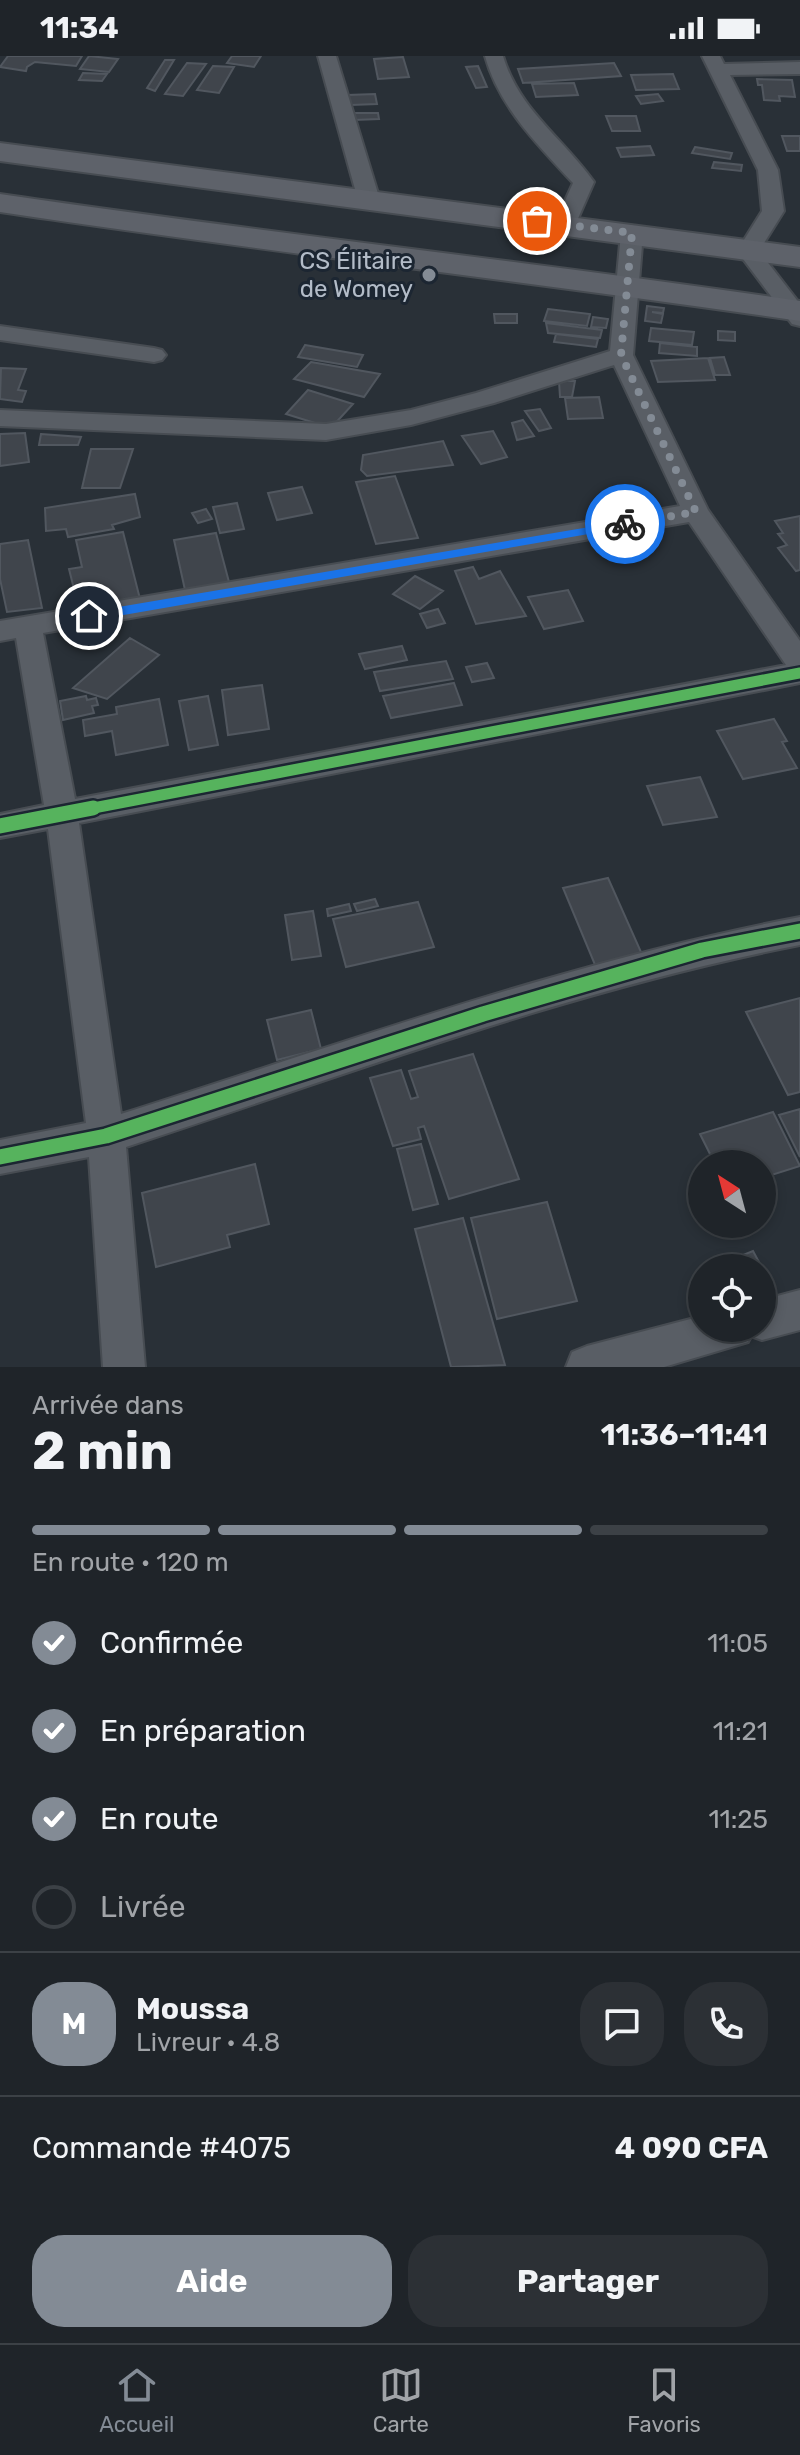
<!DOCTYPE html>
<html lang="fr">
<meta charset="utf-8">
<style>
body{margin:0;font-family:Rubik,sans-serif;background:#2c3035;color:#f1f3f6;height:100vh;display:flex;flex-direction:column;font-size:30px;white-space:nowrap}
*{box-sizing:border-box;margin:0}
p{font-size:26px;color:#a1a4a8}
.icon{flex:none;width:44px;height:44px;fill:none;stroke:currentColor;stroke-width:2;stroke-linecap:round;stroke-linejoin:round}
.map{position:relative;height:1311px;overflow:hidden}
.side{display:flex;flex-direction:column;background:#1f2429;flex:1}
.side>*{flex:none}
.needle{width:52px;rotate:324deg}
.buttons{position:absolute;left:688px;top:1094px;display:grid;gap:16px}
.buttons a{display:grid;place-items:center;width:88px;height:88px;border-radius:50%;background:#1f2429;box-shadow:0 4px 12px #0003,0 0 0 2px #3c4146;font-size:40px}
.pin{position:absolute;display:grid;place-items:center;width:68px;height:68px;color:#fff;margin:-34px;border:4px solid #fff;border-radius:50%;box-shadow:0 2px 8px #0007}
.courier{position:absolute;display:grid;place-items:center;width:80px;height:80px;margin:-40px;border:6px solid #1a73e8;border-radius:50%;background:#fff;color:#222;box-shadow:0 2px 10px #0007}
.overview em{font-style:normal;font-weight:700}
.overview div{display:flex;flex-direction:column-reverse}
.overview{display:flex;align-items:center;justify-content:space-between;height:136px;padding:0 32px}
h1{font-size:52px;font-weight:700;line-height:60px}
.bar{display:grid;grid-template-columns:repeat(4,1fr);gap:12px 8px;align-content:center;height:96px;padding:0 32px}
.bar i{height:10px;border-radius:6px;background:#3c4146}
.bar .current{background:#838b95}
.bar p{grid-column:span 4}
.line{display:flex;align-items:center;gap:20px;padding:0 32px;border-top:2px solid #3c4146}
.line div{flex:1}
.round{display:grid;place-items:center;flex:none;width:84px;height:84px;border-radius:32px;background:#2c3035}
ol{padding:0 32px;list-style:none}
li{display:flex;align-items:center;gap:24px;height:88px}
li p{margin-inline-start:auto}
li .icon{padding:8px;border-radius:50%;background:#838b95;color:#fff;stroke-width:4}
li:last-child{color:#a1a4a8}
li i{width:44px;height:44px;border:4px solid #3c4146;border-radius:50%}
.primary-button{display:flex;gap:16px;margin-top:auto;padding:16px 32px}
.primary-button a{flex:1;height:92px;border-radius:32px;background:#838b95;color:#fff;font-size:32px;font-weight:700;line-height:92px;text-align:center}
.primary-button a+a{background:#2c3035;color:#f1f3f6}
.status{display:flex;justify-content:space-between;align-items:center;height:56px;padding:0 40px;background:#1f2429;direction:ltr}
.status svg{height:22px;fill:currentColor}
.dock{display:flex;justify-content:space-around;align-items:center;height:112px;border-top:2px solid #3c4146;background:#1f2429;font-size:22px;color:#a1a4a8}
.dock a{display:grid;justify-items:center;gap:4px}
.dock .current{color:#838b95}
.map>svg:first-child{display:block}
.building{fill:#40454c;stroke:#51575f;stroke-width:2}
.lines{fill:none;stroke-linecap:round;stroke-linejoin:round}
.street-casing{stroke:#474c52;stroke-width:4}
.secondary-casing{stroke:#474c52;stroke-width:4}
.street{fill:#595e65;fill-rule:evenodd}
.secondary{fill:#5e626a;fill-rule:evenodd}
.cycleway-far1-casing{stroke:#1c2632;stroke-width:16}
.cycleway-casing{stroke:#1c2632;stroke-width:20}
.cycleway-far1{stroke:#56b35d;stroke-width:11}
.cycleway{stroke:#56b35d;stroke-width:15}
.route{fill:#1a73e8}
.done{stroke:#838b95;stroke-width:8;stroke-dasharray:0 14.4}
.poi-dot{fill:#838b95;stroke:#1c2632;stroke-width:3}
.labels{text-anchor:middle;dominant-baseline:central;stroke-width:6;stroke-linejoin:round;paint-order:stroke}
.far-poi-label{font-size:24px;fill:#b3bcc8;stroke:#1c2632;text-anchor:end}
</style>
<div class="status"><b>11:34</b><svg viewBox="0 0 49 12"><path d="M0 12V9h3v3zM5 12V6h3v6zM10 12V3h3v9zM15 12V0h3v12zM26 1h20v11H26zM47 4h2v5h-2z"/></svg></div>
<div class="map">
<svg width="800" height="1311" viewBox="0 0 800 1311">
<rect width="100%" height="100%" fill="#293037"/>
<path class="building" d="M8 0H82L76 10 35 6 27 11 26 15 0 11Z
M89 0 118 3 109 16 80 13Z
M232 0H261L254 11 227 7Z
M403 1 409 21 378 23 374 3Z
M165 4H174L155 35 147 32Z
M187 7 206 8 183 40 165 38Z
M614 7 621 20 523 27 518 13Z
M213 10 234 11 219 37 197 34Z
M478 10 487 31 476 32 466 11Z
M83 17 107 18 102 25 79 24Z
M673 18 679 33 636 34 631 19Z
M757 23 792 24 795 41 779 40 780 45 764 44 762 29H758Z
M574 27 578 39 536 41 532 28Z
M375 38 377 48 351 49 348 39Z
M658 38 663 45 641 48 636 40Z
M352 57H378L379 63 354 64Z
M606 60H636L640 75H612Z
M782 80H800V95H787Z
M650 90 654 99 621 101 617 92Z
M695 91 732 97 730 103 692 97Z
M714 106 742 109 741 115 712 112Z
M647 250 664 252 663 257 652 256 663 258 661 267 645 265Z
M548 253 590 258 587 270 544 265Z
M494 258H517V267H495Z
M593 261 608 263 606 272 591 271Z
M546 267 602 274 600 282 548 277Z
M651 272 694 276 692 289 649 285Z
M718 275 735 276V285L718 284Z
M556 278 598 283 596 291 554 286Z
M660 287 697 291V300L659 297Z
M305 289 363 299 357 311 298 301Z
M724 301 730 319H715L710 302Z
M708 302 715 324 658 326 651 305Z
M311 306 380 318 364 341 294 323Z
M1 312 26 313 18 334 26 335 22 346 0 343Z
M559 325H575L572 341H560Z
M308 334 353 348 331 372 286 358Z
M599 341 603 362 568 363 565 342Z
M540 353 551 372 539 375 525 355Z
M523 364 534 380 517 384 512 367Z
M493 375 507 401 481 408 462 380Z
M25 377 29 406 0 410V378Z
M41 378 81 381 78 389H39Z
M443 385 453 409 367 420 361 414 363 399Z
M91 393H133L120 432H82Z
M395 420 418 482 376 488 356 426Z
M302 431 312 457 277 464 268 437Z
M135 438 140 461 112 469 114 473 68 481 66 473 46 475 45 452Z
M237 447 244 473 220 477 213 451Z
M206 453 212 463 198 467 192 457Z
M800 460V514L796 515 778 492 787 489 778 478 783 477 775 465Z
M123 476 140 543 96 550 93 534 75 537 69 513 82 511 76 484Z
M216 477 229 526 185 534 174 484Z
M28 484 42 552 7 556 0 523V488Z
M473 511 479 523 500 515 526 560 476 568 455 515Z
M415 520 443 535 420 553 393 538Z
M568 534 583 565 544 573 528 541Z
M438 553 445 567 427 572 420 558Z
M130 582 159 599 107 643 73 632Z
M402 590 407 604 365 613 359 598Z
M446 605 453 623 380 635 374 616Z
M487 607 494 622 472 626 466 611Z
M454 627 462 649 391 662 383 640Z
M262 629 269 673 228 679 222 634Z
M86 640 87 644 96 642 98 649 92 650 94 657 63 664 60 645Z
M208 640 218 689 189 694 179 645Z
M159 643 168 689 116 699 112 675 85 680 83 664 117 658 116 651Z
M774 663 787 685 782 686 797 712 743 723 717 675Z
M700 721 717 761 663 769 647 730Z
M608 822 645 905 598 916 563 832Z
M375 843 378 850 357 855 354 848Z
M418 846 434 891 346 911 333 863Z
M349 848 351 855 328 860 327 853Z
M313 855 321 900 292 904 285 859Z
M800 942V1036L788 1039 746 956Z
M311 954 321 993 277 1004 267 964Z
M473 998 519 1123 449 1143 424 1070 418 1072 421 1083 393 1090 370 1022 401 1014 411 1043 418 1041 409 1015Z
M800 1053V1101L779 1059Z
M773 1056 800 1110 762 1122V1108H715L700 1078Z
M421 1088 438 1148 413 1154 397 1093Z
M255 1108 269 1168 227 1179 230 1191 156 1211 142 1137Z
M547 1146 577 1245 497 1263 471 1162Z
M463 1162 505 1309 451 1311 415 1173Z
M753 1195 772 1230 762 1234V1212H732L728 1205Z"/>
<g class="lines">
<defs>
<path id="street" d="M318 0H336L380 144 376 148H362L358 144Z
M485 0H503C519 54 563 82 594 126L573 174 565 175 554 169 573 127C538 89 499 51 485 0Z
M702 0H720L724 8 800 6V18L730 19 778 114 784 155 759 195 800 248V270L792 268 737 195 762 155 758 114Z
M632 171 643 177 633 299 708 454 800 585V627L79 767 121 1058C345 987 569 905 800 861V889C570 934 348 1018 126 1091L145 1311H103L89 1101 0 1118V1084L86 1067 48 773 0 782V758L44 749 16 582 0 585V565L680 450 614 309 494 347 411 369 326 384 0 370V354L326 368 411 354 476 337 610 295 621 177ZM689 466 786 609 75 743 43 577Z
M0 270 154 292 162 294 166 299 162 304 154 306 0 284Z
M800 1234V1274L762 1284 751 1280 748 1286 664 1311H566L572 1296 587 1290 702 1260V1272H762V1244Z"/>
<path id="secondary" d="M0 87 800 191V211L0 105Z
M0 138C266 177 534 206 800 245V265C534 226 266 196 0 156Z"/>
</defs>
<use href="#street" class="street-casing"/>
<use href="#secondary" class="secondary-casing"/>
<use href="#street" class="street"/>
<use href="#secondary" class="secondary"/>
<defs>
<path id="cycleway-far1" d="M83 754 800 617"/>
<path id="cycleway" d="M0 770 93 752
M0 1101 106 1080 483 958 702 894 800 875"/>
</defs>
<use href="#cycleway-far1" class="cycleway-far1-casing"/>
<use href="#cycleway" class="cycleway-casing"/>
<use href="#cycleway-far1" class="cycleway-far1"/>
<use href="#cycleway" class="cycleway"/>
</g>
<path class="route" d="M625 465 629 466V471L89 565 83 560 89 556Z"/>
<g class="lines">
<path class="done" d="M537 165 632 177 621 299 696 456 625 468"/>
</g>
<circle class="poi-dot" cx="429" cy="219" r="8"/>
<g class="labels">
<g class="far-poi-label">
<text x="413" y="205">CS Élitaire<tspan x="413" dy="28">de Womey</tspan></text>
</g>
</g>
</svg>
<div class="buttons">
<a><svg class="needle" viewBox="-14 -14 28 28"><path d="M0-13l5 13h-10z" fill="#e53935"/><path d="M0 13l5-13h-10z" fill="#a1a4a8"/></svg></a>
<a><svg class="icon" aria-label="locate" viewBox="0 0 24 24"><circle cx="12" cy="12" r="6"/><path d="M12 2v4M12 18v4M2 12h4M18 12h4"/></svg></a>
</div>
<div class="pin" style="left:537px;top:165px;background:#ea580c"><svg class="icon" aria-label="bag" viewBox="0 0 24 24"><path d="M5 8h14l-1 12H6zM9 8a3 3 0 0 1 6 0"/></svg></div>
<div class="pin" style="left:89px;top:560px;background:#1f2937"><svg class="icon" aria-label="home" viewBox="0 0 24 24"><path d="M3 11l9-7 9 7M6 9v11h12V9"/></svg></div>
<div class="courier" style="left:625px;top:468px"><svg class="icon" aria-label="bike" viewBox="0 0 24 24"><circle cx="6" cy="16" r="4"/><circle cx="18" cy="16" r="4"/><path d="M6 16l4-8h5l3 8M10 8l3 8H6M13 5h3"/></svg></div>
</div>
<section class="side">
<div class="overview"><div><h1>2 min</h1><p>Arrivée dans</p></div><em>11:36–11:41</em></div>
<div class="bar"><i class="current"></i><i class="current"></i><i class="current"></i><i></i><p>En route · 120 m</p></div>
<ol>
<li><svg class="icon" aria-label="check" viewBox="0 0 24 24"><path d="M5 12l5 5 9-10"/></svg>Confirmée<p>11:05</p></li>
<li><svg class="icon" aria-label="check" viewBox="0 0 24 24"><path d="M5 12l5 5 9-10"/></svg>En préparation<p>11:21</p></li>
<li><svg class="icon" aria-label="check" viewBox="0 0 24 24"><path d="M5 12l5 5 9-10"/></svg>En route<p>11:25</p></li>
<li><i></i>Livrée</li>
</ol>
<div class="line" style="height:144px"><b class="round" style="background:#838b95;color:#fff">M</b><div><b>Moussa</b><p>Livreur · 4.8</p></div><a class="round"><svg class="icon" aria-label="chat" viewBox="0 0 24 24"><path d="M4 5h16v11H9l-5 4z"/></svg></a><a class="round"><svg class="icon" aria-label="phone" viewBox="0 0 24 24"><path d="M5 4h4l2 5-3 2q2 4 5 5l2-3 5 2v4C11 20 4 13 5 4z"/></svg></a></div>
<div class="line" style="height:104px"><div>Commande #4075</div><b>4 090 CFA</b></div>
<div class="primary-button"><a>Aide</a><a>Partager</a></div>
</section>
<nav class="dock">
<a class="current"><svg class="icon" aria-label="home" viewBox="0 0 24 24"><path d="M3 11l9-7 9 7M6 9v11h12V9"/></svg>Accueil</a>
<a><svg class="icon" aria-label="map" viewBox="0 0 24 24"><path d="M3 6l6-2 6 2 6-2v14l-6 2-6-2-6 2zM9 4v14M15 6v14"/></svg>Carte</a>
<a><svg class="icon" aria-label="saved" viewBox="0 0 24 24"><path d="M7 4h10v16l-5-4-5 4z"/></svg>Favoris</a>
</nav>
